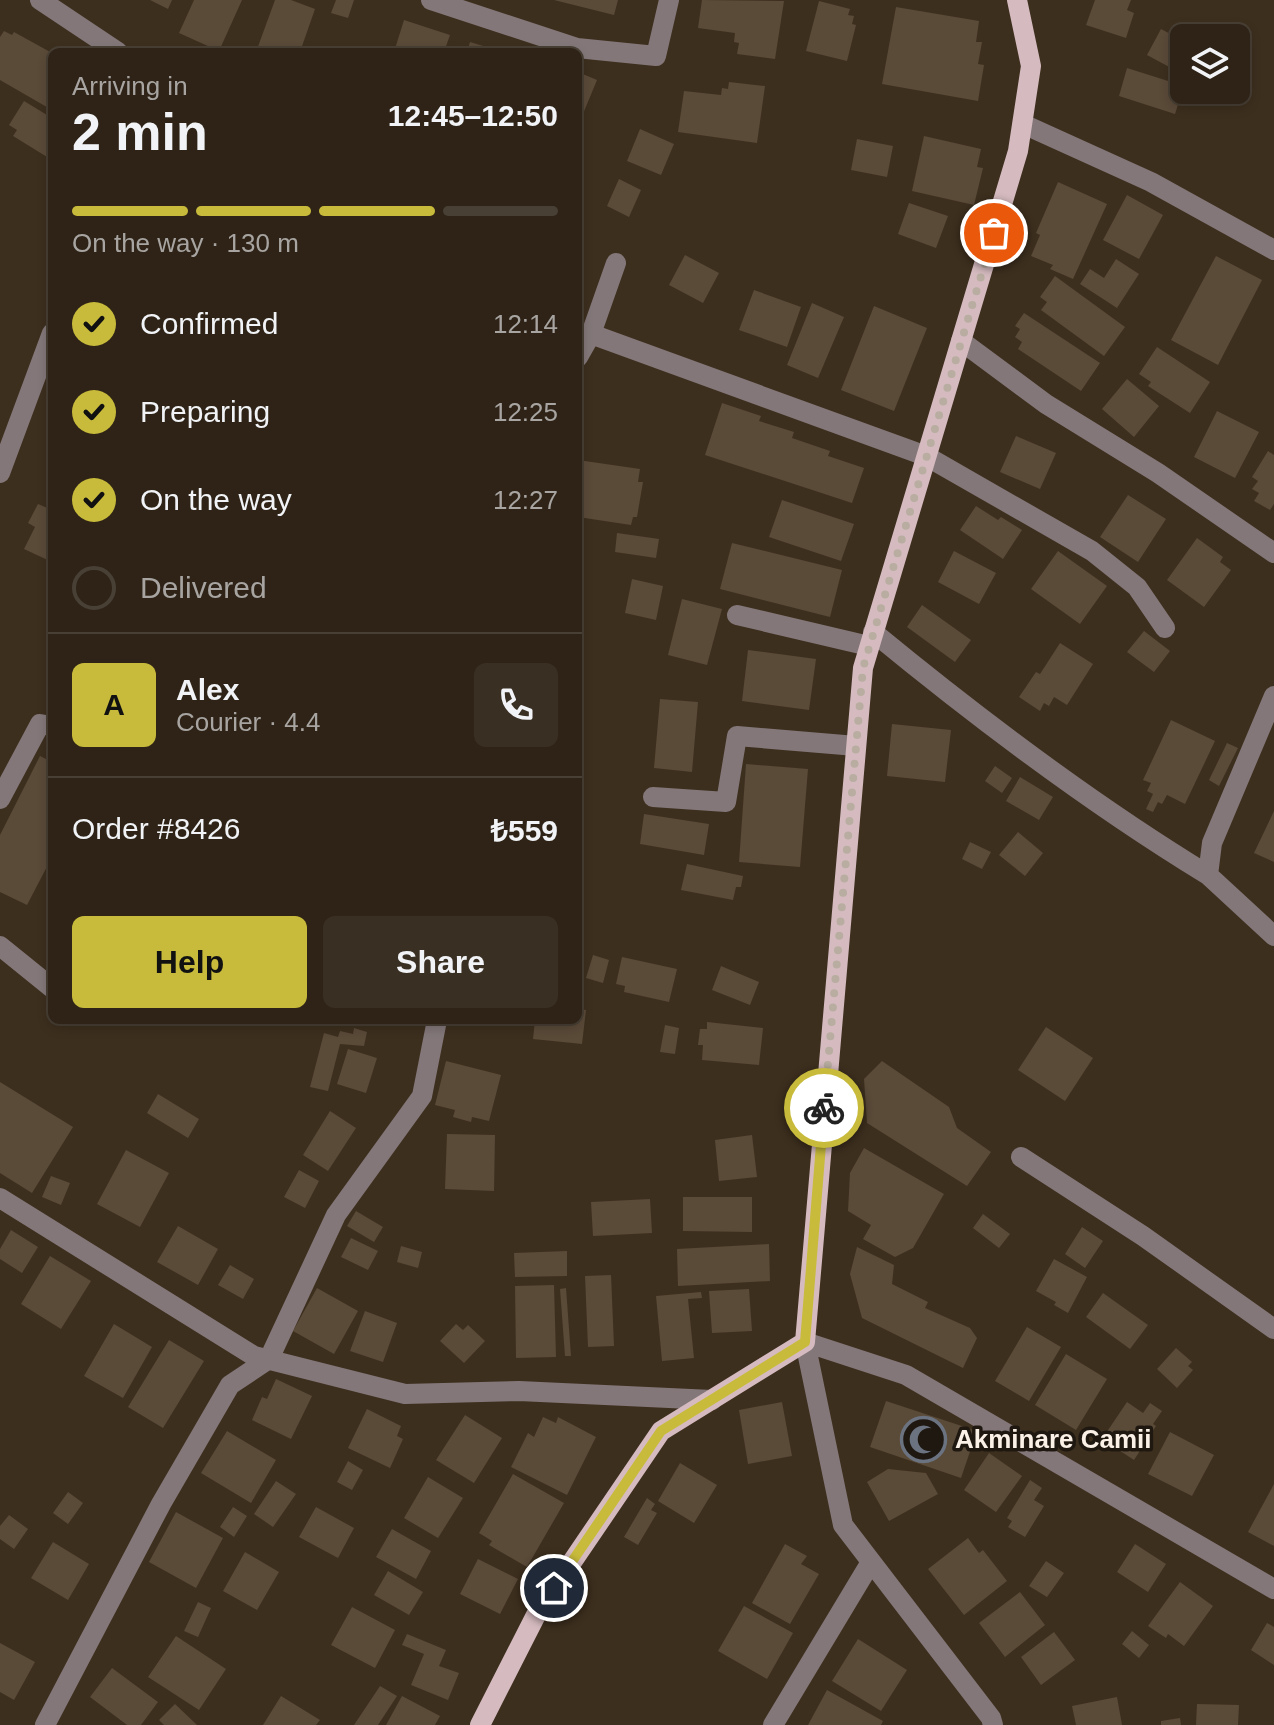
<!DOCTYPE html>
<meta charset="utf-8">
<style>
body{margin:0;font-family:Helvetica,sans-serif;background:#3a2f23;color:#f1f3f6;height:100vh;display:flex;flex-direction:column;font-size:30px;white-space:nowrap}
*{box-sizing:border-box;margin:0}
p{font-size:26px;color:#a7a4a1}
.icon{flex:none;width:44px;height:44px;fill:none;stroke:currentColor;stroke-width:2;stroke-linecap:round;stroke-linejoin:round}
.map{position:relative;flex:1;overflow:hidden}
.details{position:absolute;left:48px;top:48px;width:534px;height:976px;display:flex;flex-direction:column;background:#2e2316;border-radius:12px;box-shadow:0 4px 12px #0003,0 0 0 2px #494035}
.details>*{flex:none}
.fabs{position:absolute;left:1170px;top:24px;display:grid;gap:16px}
.fabs a{display:grid;place-items:center;width:80px;height:80px;border-radius:12px;background:#2e2316;box-shadow:0 4px 12px #0003,0 0 0 2px #494035;font-size:40px}
.pin{position:absolute;display:grid;place-items:center;width:68px;height:68px;color:#fff;margin:-34px;border:4px solid #fff;border-radius:50%;box-shadow:0 2px 8px #0007}
.courier{position:absolute;display:grid;place-items:center;width:80px;height:80px;margin:-40px;border:6px solid #c8bb3b;border-radius:50%;background:#fff;color:#222;box-shadow:0 2px 10px #0007}
.headline em{font-style:normal;font-weight:700}
.headline div{display:flex;flex-direction:column-reverse}
.headline{display:flex;align-items:center;justify-content:space-between;height:136px;padding:0 24px}
h1{font-size:52px;font-weight:700;line-height:60px}
.bar{display:grid;grid-template-columns:repeat(4,1fr);gap:12px 8px;align-content:center;height:96px;padding:0 24px}
.bar i{height:10px;border-radius:6px;background:#494035}
.bar .active{background:#c8bb3b}
.bar p{grid-column:span 4}
.line{display:flex;align-items:center;gap:20px;padding:0 24px;border-top:2px solid #494035}
.line div{flex:1}
.round{display:grid;place-items:center;flex:none;width:84px;height:84px;border-radius:12px;background:#3a2f23}
ol{padding:0 24px;list-style:none}
li{display:flex;align-items:center;gap:24px;height:88px}
li p{margin-inline-start:auto}
li .icon{padding:8px;border-radius:50%;background:#c8bb3b;color:#111;stroke-width:4}
li:last-child{color:#a7a4a1}
li i{width:44px;height:44px;border:4px solid #494035;border-radius:50%}
.cta{display:flex;gap:16px;margin-top:auto;padding:16px 24px}
.cta a{flex:1;height:92px;border-radius:12px;background:#c8bb3b;color:#111;font-size:32px;font-weight:700;line-height:92px;text-align:center}
.cta a+a{background:#3a2f23;color:#f1f3f6}
.map>svg:first-child{display:block}
.building{fill:#5a4a38}
.lines{fill:none;stroke-linecap:round;stroke-linejoin:round}
.minor{stroke:#837779;stroke-width:20}
.major{stroke:#d5bbc0;stroke-width:20}
.done{stroke:#b8ada0;stroke-width:8;stroke-dasharray:0 14.4}
.route{stroke:#c8bb3b;stroke-width:10}
.labels{text-anchor:middle;dominant-baseline:central;stroke-width:7;stroke-linejoin:round;paint-order:stroke}
.poi-label{font-size:26px;font-weight:bold;fill:#fbf1e6;stroke:#1f1811;text-anchor:start}
</style>
<div class="map">
<svg width="1274" height="1725" viewBox="0 0 1274 1725">
<rect width="100%" height="100%" fill="#3d2f1e"/>
<path class="building" d="M150 0H172L168 9Z
M194 0H242L219 51 179 33Z
M275 0H291L315 9 300 52H256Z
M336 0H354L348 18 331 13Z
M554 0H618L614 15Z
M702 0 784 1 775 59 737 54 739 43 734 42 735 33 698 28Z
M1095 0H1131L1127 10 1134 13 1126 38 1086 25Z
M819 1 850 9 848 15 854 16 852 24 856 25 847 61 806 51Z
M896 7 979 21 976 42H982L978 64 984 65 978 101 882 84Z
M404 20 450 35 444 52H394Z
M1161 29 1184 41V46L1173 69 1147 55Z
M4 31 12 35 14 32 52 53V110L0 80V37Z
M470 42 500 51 499 52H467Z
M1127 68 1184 86 1175 114 1119 96Z
M578 72 597 80 578 126Z
M729 82 765 86 757 143 678 132 684 91 721 95 722 88 728 89Z
M24 101 52 118V160L13 136 17 130 9 125Z
M640 129 674 144 661 175 627 161Z
M924 136 981 149 977 167 983 168 974 205 912 191Z
M857 139 893 146 887 177 851 170Z
M619 179 641 190 629 217 607 206Z
M1058 182 1107 204 1073 279 1050 269 1053 265 1031 256 1040 235 1036 233Z
M1127 195 1163 215 1139 259 1103 240Z
M909 203 948 216 936 248 898 234Z
M685 255 719 273 703 303 669 285Z
M1216 256 1262 280 1218 365 1171 340Z
M1116 259 1139 274 1117 308 1080 284 1090 269 1104 278Z
M1055 276 1125 327 1104 356 1041 310 1047 302 1040 297Z
M754 290 801 307 787 347 739 330Z
M812 303 844 317 818 378 787 365Z
M874 306 927 328 894 411 841 390Z
M1024 313 1100 363 1081 391 1018 349 1022 342 1015 337 1020 329 1015 326Z
M1157 347 1210 382 1190 413 1148 386 1151 382 1139 374Z
M1127 379 1159 406 1134 437 1102 409Z
M722 403 761 416 759 421 794 432 792 438 830 451 828 456 864 468 852 503 705 455Z
M1217 411 1259 432 1235 478 1194 457Z
M1016 436 1056 453 1040 489 1000 472Z
M1268 451 1274 455V504L1270 510 1254 501 1259 493 1252 489 1258 481 1252 477Z
M578 460 640 469 638 482H643L637 517H633L631 525 578 517Z
M1128 495 1166 519 1138 562 1100 537Z
M782 500 854 524 841 561 769 537Z
M38 504 52 510V562L24 549 35 527 28 523Z
M976 506 998 520 1001 517 1022 530 1003 559 960 530Z
M617 533 659 539 656 558 615 552Z
M1197 538 1223 557 1220 562 1231 570 1204 607 1167 580Z
M732 543 842 570 830 617 720 589Z
M954 551 996 573 979 604 938 582Z
M1058 551 1107 586 1080 624 1031 589Z
M632 579 663 586 656 620 625 613Z
M682 599 722 609 707 665 668 655Z
M922 605 971 640 955 662 907 627Z
M1144 631 1170 651 1154 672 1127 652Z
M1060 643 1093 664 1067 705 1054 697 1049 706 1044 703 1040 711 1019 697 1036 672 1040 674Z
M748 650 816 659 809 710 742 701Z
M660 699 698 702 692 772 654 768Z
M1171 720 1215 741 1185 804 1167 795 1162 804 1158 802 1153 812 1146 809 1153 794 1147 791 1151 783 1143 780Z
M892 724 951 730 945 782 887 776Z
M1227 743 1238 748 1219 786 1209 780Z
M40 756 52 762V857L27 905 0 892V835Z
M746 764 808 769 800 867 739 862Z
M995 766 1012 778 1002 793 985 781Z
M1020 777 1053 797 1039 820 1006 801Z
M1274 811V862L1254 853Z
M644 814 709 824 704 855 640 844Z
M1018 832 1043 853 1025 876 999 855Z
M970 842 991 852 982 869 962 859Z
M687 864 743 876 741 887H736L733 900 681 890Z
M593 955 609 960 603 983 586 978Z
M622 957 677 969 669 1002 624 992 625 986 616 984Z
M721 966 759 982 750 1005 712 990Z
M578 1009 586 1010 582 1044 533 1039 535 1020H578Z
M707 1022 763 1028 759 1065 702 1060 703 1045H698L700 1029H707Z
M665 1025 679 1028 675 1054 660 1052Z
M1046 1027 1093 1058 1065 1101 1018 1070Z
M354 1028 367 1032 364 1046 340 1044 328 1091 310 1087 324 1033 338 1037 340 1031 353 1034Z
M348 1049 377 1058 366 1093 337 1084Z
M446 1061 501 1075 489 1121 472 1117 471 1122 453 1117 455 1110 435 1105Z
M882 1061 949 1107 957 1128 991 1152 967 1186 867 1123 864 1079Z
M0 1082 73 1127 32 1193 0 1173Z
M158 1094 199 1119 188 1138 147 1113Z
M330 1111 356 1128 328 1171 303 1155Z
M447 1134 495 1135 494 1191 445 1189Z
M752 1135 757 1177 719 1181 715 1140Z
M864 1148 944 1194 913 1248 895 1257 863 1239 871 1225 848 1211 850 1173Z
M126 1150 169 1173 140 1227 97 1204Z
M299 1170 319 1181 305 1208 284 1197Z
M51 1176 70 1183 61 1205 42 1197Z
M683 1197H752V1232L683 1231Z
M650 1199 652 1233 593 1236 591 1202Z
M356 1211 383 1227 374 1242 347 1226Z
M983 1214 1010 1234 999 1248 973 1228Z
M178 1226 218 1249 198 1285 157 1262Z
M1082 1227 1103 1241 1085 1268 1065 1254Z
M11 1230 38 1247 22 1273 0 1259V1249Z
M351 1238 378 1251 368 1270 341 1257Z
M769 1244 770 1281 678 1286 677 1249Z
M401 1246 422 1252 418 1268 397 1262Z
M857 1247 894 1265 892 1284 928 1302 925 1308 970 1328 977 1338 963 1368 862 1318 850 1274Z
M567 1251V1276L515 1277 514 1253Z
M50 1256 91 1281 61 1329 21 1304Z
M1054 1259 1087 1277 1068 1313 1054 1305 1056 1302 1036 1291Z
M230 1265 254 1279 243 1299 218 1285Z
M611 1275 614 1346 588 1347 585 1276Z
M554 1285 556 1357 516 1358 515 1286Z
M317 1288 358 1311 334 1354 293 1331Z
M566 1288 571 1356H565L560 1289Z
M749 1289 752 1331 712 1333 709 1291Z
M701 1292 702 1298 688 1299 694 1358 662 1361 656 1296Z
M1103 1293 1148 1325 1130 1349 1086 1317Z
M365 1311 397 1323 383 1362 350 1351Z
M114 1324 152 1347 123 1398 84 1376Z
M456 1324 463 1330 468 1325 485 1341 464 1363 440 1341Z
M1027 1327 1061 1347 1029 1401 995 1381Z
M169 1340 204 1361 163 1428 128 1407Z
M1176 1348 1192 1362 1188 1366 1193 1370 1177 1388 1157 1369Z
M1066 1354 1107 1379 1076 1430 1035 1405Z
M276 1379 312 1396 291 1439 252 1420 262 1397 267 1399Z
M886 1401 977 1431 961 1478 870 1447Z
M782 1402 792 1456 748 1464 739 1410Z
M1127 1402 1143 1413 1150 1403 1162 1411 1153 1424 1156 1426 1134 1460 1102 1439Z
M367 1409 401 1426 397 1436 403 1439 390 1468 348 1448Z
M465 1415 502 1438 474 1483 436 1460Z
M543 1417 556 1423 558 1417 596 1437 567 1495 511 1467 528 1433 534 1437Z
M227 1431 276 1460 251 1503 201 1473Z
M1170 1432 1214 1455 1192 1496 1148 1474Z
M989 1453 1022 1476 996 1512 964 1490Z
M348 1461 363 1470 352 1490 337 1482Z
M680 1463 717 1485 694 1523 658 1501Z
M888 1469 926 1473 938 1494 889 1521 867 1482Z
M513 1474 564 1503 527 1567 489 1545 492 1541 479 1533Z
M428 1477 463 1498 438 1538 404 1518Z
M1030 1480 1042 1488 1034 1500 1044 1506 1025 1537 1008 1527 1012 1521 1007 1518Z
M276 1481 296 1494 273 1527 254 1514Z
M1274 1484V1546L1248 1532Z
M68 1492 83 1503 68 1524 53 1513Z
M647 1498 655 1504 651 1510 657 1513 638 1545 624 1537Z
M233 1507 247 1516 234 1537 220 1527Z
M316 1507 354 1528 338 1558 299 1537Z
M176 1512 223 1538 196 1588 149 1562Z
M9 1515 28 1529 14 1549 0 1539V1526Z
M392 1529 431 1551 416 1579 376 1557Z
M968 1538 979 1553 983 1550 1007 1581 964 1615 928 1569Z
M53 1542 89 1564 68 1600 31 1578Z
M785 1544 807 1556 801 1564 819 1574 790 1624 752 1603Z
M1135 1544 1166 1564 1148 1592 1117 1572Z
M245 1552 279 1572 257 1610 223 1591Z
M478 1559 518 1579 500 1614 460 1594Z
M1046 1561 1064 1573 1047 1597 1029 1586Z
M388 1571 423 1592 409 1615 374 1595Z
M1180 1582 1213 1606 1184 1646 1168 1634 1166 1638 1148 1626Z
M1020 1592 1045 1625 1005 1657 979 1623Z
M198 1602 211 1608 198 1637 184 1631Z
M744 1606 793 1633 767 1679 718 1651Z
M352 1607 395 1630 375 1668 331 1645Z
M1267 1623 1274 1627V1665L1251 1650Z
M1132 1631 1149 1645 1139 1658 1122 1644Z
M1054 1632 1075 1660 1041 1685 1021 1657Z
M407 1634 446 1650 439 1666 459 1673 448 1700 411 1685 424 1654 402 1645Z
M176 1636 226 1669 199 1710 148 1677Z
M858 1639 907 1670 881 1711 832 1681Z
M0 1643 35 1662 14 1700 0 1692Z
M112 1668 158 1702 141 1725H127L90 1697Z
M380 1686 397 1696 378 1725H354Z
M827 1690 883 1721 881 1725H808Z
M281 1696 320 1720 316 1725H263Z
M402 1696 440 1716 435 1725H386Z
M1117 1697 1122 1725H1076L1072 1706Z
M175 1704 197 1725H164L159 1720Z
M1197 1704 1239 1705 1238 1725H1196Z
M1180 1718 1181 1725H1161V1721Z"/>
<g class="lines">
<path class="minor" d="M40 0 118 52
M431 0 577 48 656 56 669 0
M1023 124 1151 182 1274 250
M578 338 591 334 926 456 1092 551 1137 587 1165 628
M961 341 1046 404 1158 473 1274 553
M578 357 591 334 616 263
M0 473 52 333
M737 615 869 646
M873 632C980 720 1090 803 1208 875
M1274 696 1212 843 1208 875 1274 936
M653 797 726 802 737 736 856 746
M0 799 40 724 52 726
M0 946 52 988
M1021 1157 1143 1236 1274 1329
M0 1198 254 1356 405 1394 519 1391 712 1400
M45 1725 161 1504 230 1385 269 1359 336 1215 422 1096 437 1020
M773 1725 871 1562
M993 1725 991 1718 843 1525 805 1342 906 1375 1274 1589"/>
<path class="major" d="M480 1725 536 1615 661 1431 805 1342 863 668 1018 151 1031 66 1017 0"/>
</g>
<g class="lines">
<path class="done" d="M824 1108 863 668 994 233"/>
<path class="route" d="M554 1588 661 1431 805 1342 824 1108"/>
</g>
<defs>
<symbol id="mosque-ring" viewBox="-11 -11 22 22"><circle r="9.5" fill="#1f1811" stroke="#6b7280" stroke-width="1.5"/><path d="M3.5-4.9A6 6 0 1 0 3.5 4.9A5 5 0 1 1 3.5-4.9Z" fill="#6b7280"/></symbol>
</defs>
<g fill-rule="evenodd">
<use href="#mosque-ring" x="898" y="1414" width="51" height="51"/>
</g>
<g class="labels">
<g class="poi-label">
<text x="955" y="1439">Akminare Camii</text>
</g>
</g>
</svg>
<div class="fabs">
<a><svg class="icon" aria-label="layers" viewBox="0 0 24 24"><path d="M12 4l9 5-9 5-9-5zM3 14l9 5 9-5"/></svg></a>
</div>
<div class="pin" style="left:994px;top:233px;background:#ea580c"><svg class="icon" aria-label="bag" viewBox="0 0 24 24"><path d="M5 8h14l-1 12H6zM9 8a3 3 0 0 1 6 0"/></svg></div>
<div class="pin" style="left:554px;top:1588px;background:#1f2937"><svg class="icon" aria-label="home" viewBox="0 0 24 24"><path d="M3 11l9-7 9 7M6 9v11h12V9"/></svg></div>
<div class="courier" style="left:824px;top:1108px"><svg class="icon" aria-label="bike" viewBox="0 0 24 24"><circle cx="6" cy="16" r="4"/><circle cx="18" cy="16" r="4"/><path d="M6 16l4-8h5l3 8M10 8l3 8H6M13 5h3"/></svg></div>
<section class="details">
<div class="headline"><div><h1>2 min</h1><p>Arriving in</p></div><em>12:45–12:50</em></div>
<div class="bar"><i class="active"></i><i class="active"></i><i class="active"></i><i></i><p>On the way · 130 m</p></div>
<ol>
<li><svg class="icon" aria-label="check" viewBox="0 0 24 24"><path d="M5 12l5 5 9-10"/></svg>Confirmed<p>12:14</p></li>
<li><svg class="icon" aria-label="check" viewBox="0 0 24 24"><path d="M5 12l5 5 9-10"/></svg>Preparing<p>12:25</p></li>
<li><svg class="icon" aria-label="check" viewBox="0 0 24 24"><path d="M5 12l5 5 9-10"/></svg>On the way<p>12:27</p></li>
<li><i></i>Delivered</li>
</ol>
<div class="line" style="height:144px"><b class="round" style="background:#c8bb3b;color:#111">A</b><div><b>Alex</b><p>Courier · 4.4</p></div><a class="round"><svg class="icon" aria-label="phone" viewBox="0 0 24 24"><path d="M5 4h4l2 5-3 2q2 4 5 5l2-3 5 2v4C11 20 4 13 5 4z"/></svg></a></div>
<div class="line" style="height:104px"><div>Order #8426</div><b>₺559</b></div>
<div class="cta"><a>Help</a><a>Share</a></div>
</section>
</div>
